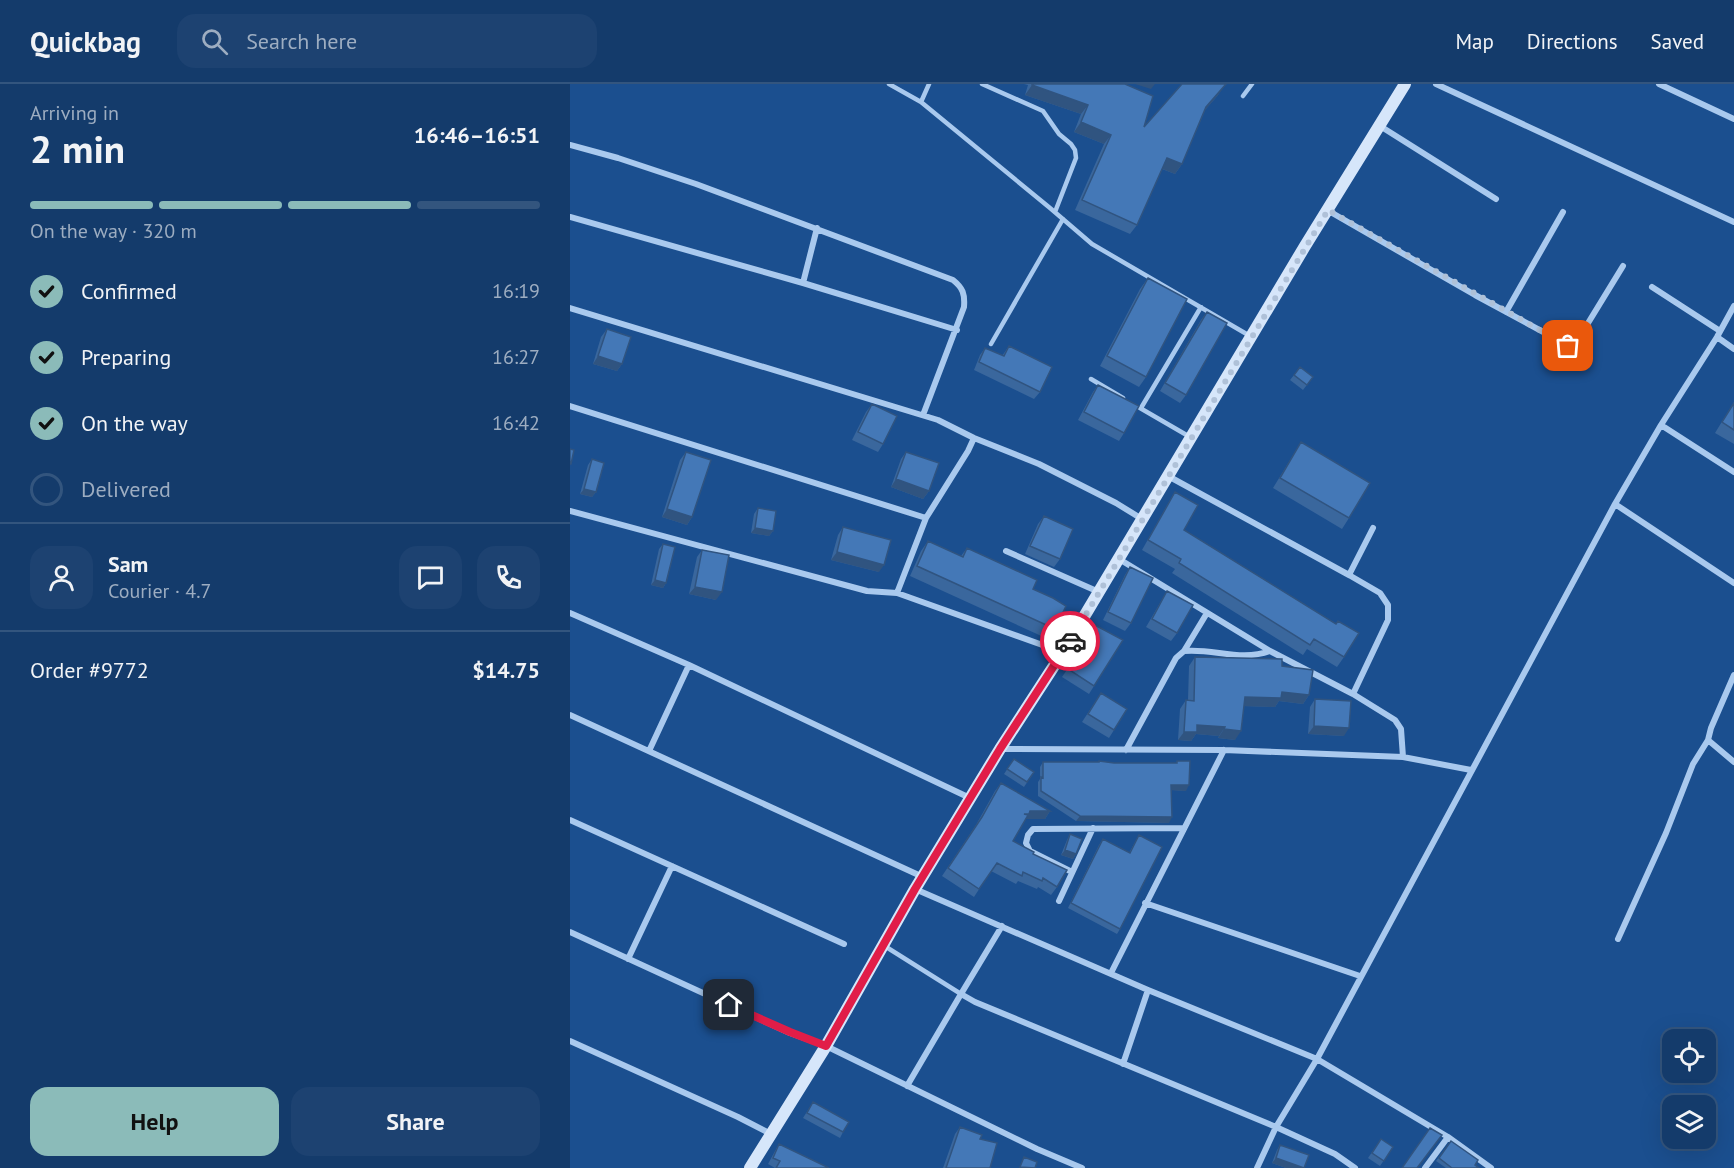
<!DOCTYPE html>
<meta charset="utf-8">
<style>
body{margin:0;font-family:"PT Sans",sans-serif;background:#1d4271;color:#f1f3f6;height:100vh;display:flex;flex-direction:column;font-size:22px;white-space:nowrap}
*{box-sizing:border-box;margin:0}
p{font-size:20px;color:#9dadc1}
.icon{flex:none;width:33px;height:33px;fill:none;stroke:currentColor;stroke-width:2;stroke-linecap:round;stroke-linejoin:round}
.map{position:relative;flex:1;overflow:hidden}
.panel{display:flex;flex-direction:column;background:#143b6b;width:570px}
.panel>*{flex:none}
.fabs{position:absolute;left:1092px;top:945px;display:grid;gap:12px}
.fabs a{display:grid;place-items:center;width:54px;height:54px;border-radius:12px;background:#143b6b;box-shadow:0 6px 24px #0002,0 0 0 2px #33557e;font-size:30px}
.pin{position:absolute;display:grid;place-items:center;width:51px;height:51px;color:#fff;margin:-26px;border-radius:12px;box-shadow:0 3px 9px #0006}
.courier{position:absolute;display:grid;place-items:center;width:60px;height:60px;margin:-30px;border:4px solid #e11d48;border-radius:50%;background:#fff;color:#222;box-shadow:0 2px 8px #0007}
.headline em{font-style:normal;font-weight:700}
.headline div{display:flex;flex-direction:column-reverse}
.headline{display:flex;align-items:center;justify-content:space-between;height:102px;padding:0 30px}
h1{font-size:39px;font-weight:700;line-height:45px}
.bar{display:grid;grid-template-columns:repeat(4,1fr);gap:9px 6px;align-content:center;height:72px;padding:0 30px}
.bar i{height:8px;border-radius:4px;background:#33557e}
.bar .current{background:#8bbbb9}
.bar p{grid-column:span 4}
.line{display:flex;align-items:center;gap:15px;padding:0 30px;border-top:2px solid #33557e}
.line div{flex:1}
.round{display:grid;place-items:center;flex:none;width:63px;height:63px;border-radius:18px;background:#1d4271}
ol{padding:0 30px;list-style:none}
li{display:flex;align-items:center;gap:18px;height:66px}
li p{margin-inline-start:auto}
li .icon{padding:6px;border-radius:50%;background:#8bbbb9;color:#111;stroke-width:4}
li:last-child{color:#9dadc1}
li i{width:33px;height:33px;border:3px solid #33557e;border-radius:50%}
.button{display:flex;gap:12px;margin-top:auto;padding:12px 30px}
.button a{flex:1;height:69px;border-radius:18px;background:#8bbbb9;color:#111;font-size:24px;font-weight:700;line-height:69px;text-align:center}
.button a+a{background:#1d4271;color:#f1f3f6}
header{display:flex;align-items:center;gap:36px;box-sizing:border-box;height:84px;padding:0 30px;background:#143b6b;border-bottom:2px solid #33557e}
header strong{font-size:28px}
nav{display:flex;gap:33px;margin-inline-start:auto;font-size:21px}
.search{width:420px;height:54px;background:#1d4271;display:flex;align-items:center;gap:15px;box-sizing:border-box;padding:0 21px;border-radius:18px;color:#9dadc1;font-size:22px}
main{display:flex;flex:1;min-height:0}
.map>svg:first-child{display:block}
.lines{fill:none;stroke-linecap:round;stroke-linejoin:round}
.lane{stroke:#a9c9ee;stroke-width:4.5}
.street{stroke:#a9c9ee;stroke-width:6}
.secondary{stroke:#d6e6fa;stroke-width:12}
.wall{fill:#3a679d}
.shaded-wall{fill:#305480}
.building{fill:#4478b7;stroke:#305480;stroke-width:1.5}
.done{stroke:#afc1d8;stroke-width:6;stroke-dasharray:0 10.8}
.route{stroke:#e11d48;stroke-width:8}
</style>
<header>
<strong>Quickbag</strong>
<div class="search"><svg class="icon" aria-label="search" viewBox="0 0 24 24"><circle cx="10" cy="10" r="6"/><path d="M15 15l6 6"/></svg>Search here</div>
<nav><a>Map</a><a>Directions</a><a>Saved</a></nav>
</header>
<main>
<section class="panel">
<div class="headline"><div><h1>2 min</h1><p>Arriving in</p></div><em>16:46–16:51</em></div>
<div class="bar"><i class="current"></i><i class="current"></i><i class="current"></i><i></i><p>On the way · 320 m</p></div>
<ol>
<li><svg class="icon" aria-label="check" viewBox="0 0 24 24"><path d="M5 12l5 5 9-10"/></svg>Confirmed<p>16:19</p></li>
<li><svg class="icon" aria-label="check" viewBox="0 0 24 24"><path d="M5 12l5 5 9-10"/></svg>Preparing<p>16:27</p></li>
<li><svg class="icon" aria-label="check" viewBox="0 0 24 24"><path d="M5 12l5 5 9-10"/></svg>On the way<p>16:42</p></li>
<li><i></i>Delivered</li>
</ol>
<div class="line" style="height:108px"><a class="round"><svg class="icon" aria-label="person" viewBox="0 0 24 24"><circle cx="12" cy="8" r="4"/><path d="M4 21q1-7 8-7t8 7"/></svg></a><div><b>Sam</b><p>Courier · 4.7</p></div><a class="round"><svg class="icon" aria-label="chat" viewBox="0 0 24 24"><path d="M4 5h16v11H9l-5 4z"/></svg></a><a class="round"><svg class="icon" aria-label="phone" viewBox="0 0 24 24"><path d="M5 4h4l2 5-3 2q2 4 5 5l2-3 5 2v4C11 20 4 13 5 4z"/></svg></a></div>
<div class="line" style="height:78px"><div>Order #9772</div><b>$14.75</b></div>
<div class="button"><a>Help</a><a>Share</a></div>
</section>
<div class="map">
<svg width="1164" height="1084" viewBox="0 0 1164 1084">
<rect width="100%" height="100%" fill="#1b4f8f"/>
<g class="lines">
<path class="lane" d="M319 0 351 18 480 124 522 160 680 252
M412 0 473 27 489 50 501 60 505 66 506 74 485 128
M673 12 682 0
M351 18 359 0
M421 260 493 135
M521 295 553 314
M570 324 620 353
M571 324 631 223
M313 861 391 910"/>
<path class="street" d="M866 0 1164 138
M1089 0 1164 35
M810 42 926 115
M0 61 48 74 126 100 383 196C393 204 395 210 394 223L353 331
M757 126 905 211 1001 263 1004 262 1053 182
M0 133 233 199 387 246
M233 199 247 144
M1082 203 1150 247
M0 224 368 336 404 354 469 380 546 419 572 435
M936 228 993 128
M1147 253 1164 265
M0 322 356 434
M1091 341 1164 388
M598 392 779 491 803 444
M1045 420 1164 499
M0 427 297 507 327 509 492 568
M436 467 529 508
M549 475 700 567 783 610 825 636 831 645 833 673
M779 491 810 509 818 521V536L783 610
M327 509 356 434 398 367 404 354
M0 529 119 581 400 714
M614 567 637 529
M1164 591 1141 644 1138 656 1164 678
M0 631 353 793
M430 665 654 666 833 673 901 686
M556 666 606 574 614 567C644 564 670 578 700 567
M79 667 119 581
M0 736 274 860
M502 788 460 767 456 759 458 751 463 745 614 744
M345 805 578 906 747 975 878 1053 921 1084
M489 817 523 744
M575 819 790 892
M0 848 220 949 256 962 467 1065 512 1084
M1048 855 1096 749 1123 680 1138 656
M58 875 102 782
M541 889 654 666
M391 910 432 842
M0 957 168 1033 201 1050
M553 980 578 906
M337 1002 391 910 405 918 706 1043 765 1070 785 1084
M687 1084 706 1043 747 975 1045 420 1091 341 1147 253 1164 222
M855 1084 878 1053"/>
<path class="secondary" d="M180 1084 256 962 345 805 430 665 493 568 735 162 835 0"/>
</g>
<path class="wall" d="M454 0H555L574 43 649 10 635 26 612 80 605 90 592 85 567 141 560 150 505 126 534 60 504 48 511 30 455 11 458 1Z
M578 194 576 293 569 303 530 282 570 205Z
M637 228 616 311 610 319 590 307 631 236Z
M37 245 52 280 47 287 23 280 31 253Z
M439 262 470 308 464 315 404 286 410 271 415 264 432 272Z
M724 291 743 293 733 306 720 296Z
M528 301 554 349 549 357 508 336 523 308Z
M1164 318V360L1145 349Z
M302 320 313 360 308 368 282 356 296 328Z
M731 358 779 434 772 445 703 404Z
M116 368 122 433 117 441 92 433 110 376Z
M336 368 359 407 353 415 321 403 331 375Z
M22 375 26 408 22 413 10 410 18 381Z
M605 408 614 446 774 573 767 583 737 565 733 571 602 489 605 485 572 466 599 418Z
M188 424 203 447 199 452 181 449 184 430Z
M474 432 490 475 484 483 455 470 468 440Z
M273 443 309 488 261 476 268 451Z
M358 457 391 472 397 464 463 505 485 545 478 555 340 492 351 467Z
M93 460 96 499 93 504 81 501 89 465Z
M132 466 146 516 119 510 127 473Z
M560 483 561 539 555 547 533 536 555 491Z
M597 507 607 549 601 557 576 543Z
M521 539 524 602 519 610 492 593 509 568 505 566Z
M625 573 712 582 739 611 733 620 709 617 705 623 674 622 665 656 648 654 649 652 626 650 621 657 608 656 610 625 616 616H618L619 582Z
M531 609 544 646 539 654 512 638Z
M745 615 774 652 738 650 740 623Z
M444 675 464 688 454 703 434 690Z
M529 677 544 679H606L607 677 616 707 602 706 599 739 506 737 468 712V698L470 695V683L473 678H528Z
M431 699 480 727 475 735H456L443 757 463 770 487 803 481 811 468 803 467 805 448 797 446 800 421 787 404 813 372 792 406 741 425 707Z
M500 750 506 770 503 775 491 771 497 756Z
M569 751 550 845 547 850 498 824 529 761 533 755 559 769Z
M243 1018 273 1048 270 1054 233 1034Z
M390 1043 410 1055 420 1084H373L385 1050Z
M811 1055 823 1063 810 1082 798 1074Z
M881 1057 905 1081 909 1084H876L866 1077Z
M209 1060 259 1084H205L198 1080 205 1067Z
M710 1061 734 1084H716L702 1079 707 1066Z"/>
<path class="shaded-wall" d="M565 0H585L581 5Z
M656 0 649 10 630 32 636 23Z
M462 1 518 21 511 30 455 11Z
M511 38 541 51 534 60 504 48Z
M597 74 612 80 605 90 590 84Z
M28 272 52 280 47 287 23 280Z
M326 395 359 407 353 415 321 403Z
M14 405 26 408 22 413 10 410Z
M97 425 122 433 117 441 92 433Z
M185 444 203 447 199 452 181 449Z
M267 468 314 481 309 488 261 476Z
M85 496 96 499 93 504 81 501Z
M125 503 152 508 146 516 119 510Z
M712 608 739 611 733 620 709 617 705 623 669 622 675 613Z
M627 641 655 643 649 652 626 650 621 657 608 656 614 648Z
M744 642 779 644 774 652 738 650Z
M654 645 671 647 665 656 648 654Z
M601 701H619L616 707 598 706Z
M460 727H480L475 735H455L454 730Z
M510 732 602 733 599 739 506 737Z
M495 766 506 770 503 775 491 771Z
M706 1074 734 1084H716L702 1079Z"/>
<path class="building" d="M462 0H555L583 12 574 43 612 0H656L636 23 612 80 597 74 567 141 512 116 541 51 511 38 518 21 462 1Z
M578 194 617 215 576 293 537 272Z
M637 228 657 239 616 311 595 299Z
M37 245 61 253 52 280 28 272Z
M439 262 482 283 470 308 409 278 415 264 434 272Z
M730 283 743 293 737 301 724 291Z
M528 301 569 322 554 349 514 328Z
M1164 319V346L1152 338Z
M302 320 327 332 313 360 288 348Z
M731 358 800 399 779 434 710 394Z
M0 365 4 366 1 380H0Z
M116 368 141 376 122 433 97 425Z
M336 368 369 379 359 407 326 395Z
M22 375 34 379 26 408 14 405Z
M605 408 628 421 614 446 766 540 768 537 789 549 774 573 744 555 740 561 609 479 611 475 578 456Z
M188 424 206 427 203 447 185 444Z
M474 432 503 445 490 475 460 462Z
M273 443 321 456 314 481 267 468Z
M358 457 393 473 397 464 467 496 463 505 483 514 496 522 485 545 347 482Z
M93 460 105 463 96 499 85 496Z
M132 466 159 471 152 508 125 503Z
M560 483 583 494 561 539 538 528Z
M597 507 623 521 607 549 582 535Z
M521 539 553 556 524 602 498 585 515 560 511 558Z
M625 573 712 575V582L743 586 739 611 712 608 711 614 675 613 671 647 654 645 655 643 627 641V648H614L616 616 624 617Z
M531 609 557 625 544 646 518 630Z
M745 615 781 617 779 644 744 642Z
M444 675 464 688 457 698 437 685Z
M529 677 544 679H607V677H620L619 701H601L602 733 510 732 471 707V693L473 694V678H529Z
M431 699 480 727H460L459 730H454L458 731 443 757 464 768 463 770 497 786 487 803 473 794 472 797 453 788 452 792 427 779 409 805 378 784 412 733Z
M500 750 512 755 506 770 495 766Z
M569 751 592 763 550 845 501 819 533 755 560 769Z
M243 1018 279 1038 273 1048 237 1029Z
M390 1043 412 1051 410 1055 427 1059 420 1084H376Z
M860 1044 872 1051 847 1084H832Z
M811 1055 823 1063 814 1077 802 1069Z
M881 1057 908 1076 905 1081 909 1084H882L869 1074Z
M209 1060 259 1084H206L210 1077 203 1074Z
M710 1061 739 1071 734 1084 706 1074Z
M454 1073 467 1078 465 1084 450 1083Z"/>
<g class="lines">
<path class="done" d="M500 557 758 126 998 262"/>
<path class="route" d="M159 921 220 948 256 962 345 805 430 665 500 557"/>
</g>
</svg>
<div class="fabs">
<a><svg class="icon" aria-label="locate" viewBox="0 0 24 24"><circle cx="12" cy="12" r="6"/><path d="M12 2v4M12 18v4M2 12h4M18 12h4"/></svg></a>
<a><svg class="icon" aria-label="layers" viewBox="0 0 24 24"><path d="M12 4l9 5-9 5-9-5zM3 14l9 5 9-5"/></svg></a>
</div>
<div class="pin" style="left:998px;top:262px;background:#ea580c"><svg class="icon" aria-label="bag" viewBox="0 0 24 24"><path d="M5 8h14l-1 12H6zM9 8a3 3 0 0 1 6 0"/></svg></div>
<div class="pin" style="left:159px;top:921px;background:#1f2937"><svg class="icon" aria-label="home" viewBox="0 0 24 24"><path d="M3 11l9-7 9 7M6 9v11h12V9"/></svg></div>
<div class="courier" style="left:500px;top:557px"><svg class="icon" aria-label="car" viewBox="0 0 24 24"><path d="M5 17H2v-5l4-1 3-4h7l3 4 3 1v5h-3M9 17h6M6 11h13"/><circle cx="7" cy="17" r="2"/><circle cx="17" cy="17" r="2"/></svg></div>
</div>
</main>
